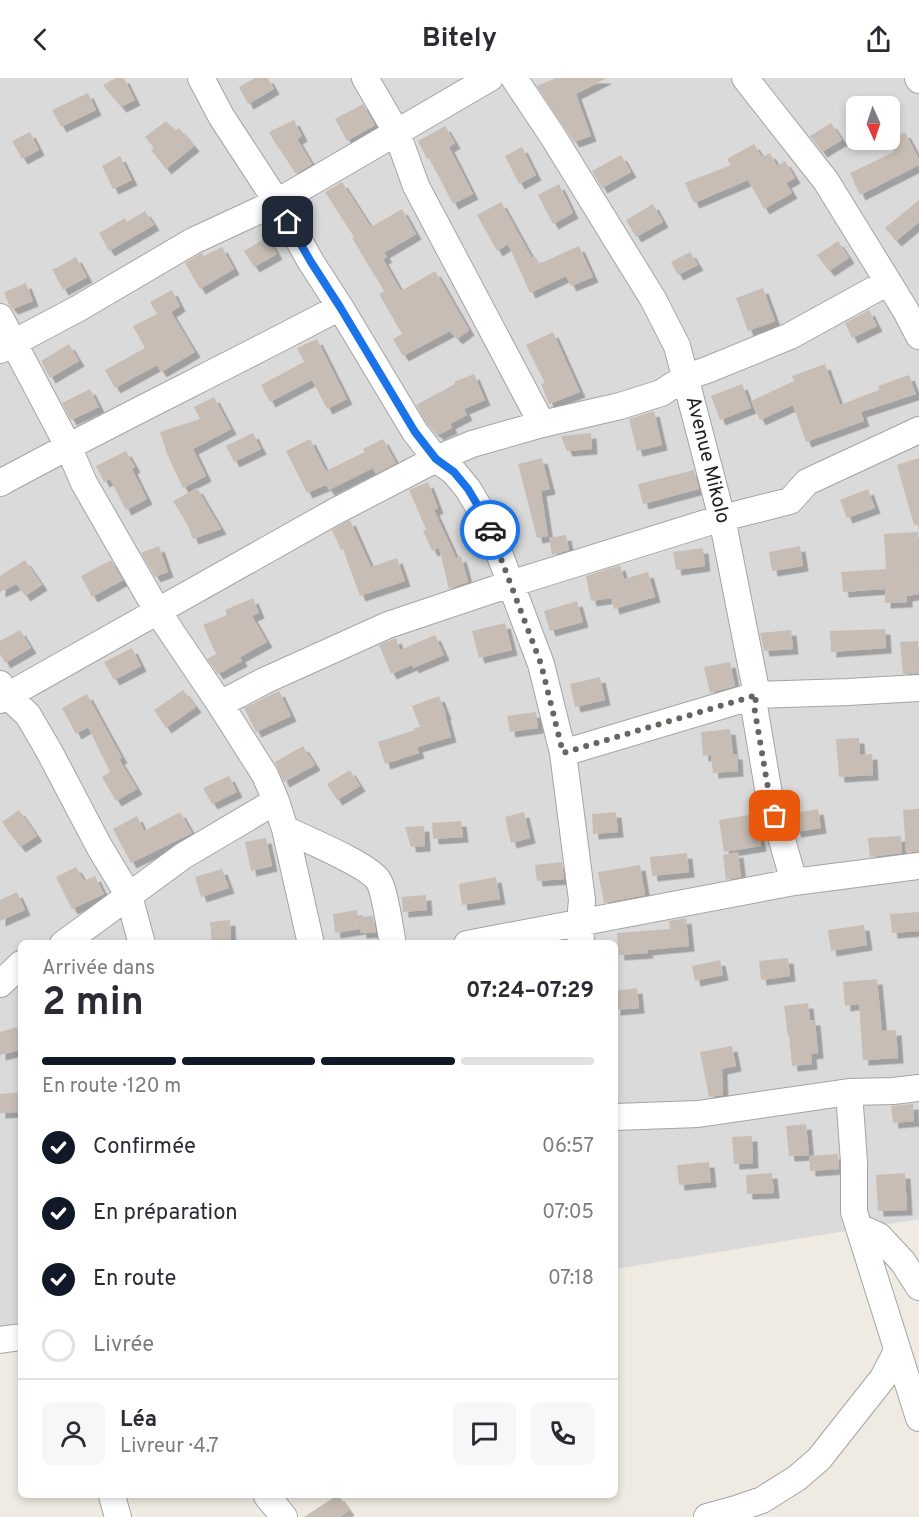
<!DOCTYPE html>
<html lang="fr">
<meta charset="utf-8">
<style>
body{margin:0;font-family:Overpass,sans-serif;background:#f7f7f7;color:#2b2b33;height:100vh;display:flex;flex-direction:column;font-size:22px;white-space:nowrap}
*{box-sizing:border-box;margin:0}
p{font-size:20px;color:#7c7c81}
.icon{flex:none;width:33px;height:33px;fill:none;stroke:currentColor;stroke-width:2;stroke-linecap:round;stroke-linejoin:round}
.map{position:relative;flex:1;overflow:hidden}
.details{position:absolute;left:18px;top:862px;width:600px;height:558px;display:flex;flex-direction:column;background:#fff;border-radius:9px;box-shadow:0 3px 9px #0003}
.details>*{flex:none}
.needle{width:39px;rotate:177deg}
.controls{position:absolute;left:846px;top:18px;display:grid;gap:12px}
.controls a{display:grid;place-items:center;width:54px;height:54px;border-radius:9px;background:#fff;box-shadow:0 3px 9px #0003;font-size:30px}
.pin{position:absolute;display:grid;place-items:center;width:51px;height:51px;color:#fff;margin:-26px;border-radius:12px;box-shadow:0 3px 9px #0006}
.courier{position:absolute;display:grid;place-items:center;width:60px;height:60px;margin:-30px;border:4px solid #1a73e8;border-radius:50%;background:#fff;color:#222;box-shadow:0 2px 8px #0007}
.headline em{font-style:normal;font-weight:700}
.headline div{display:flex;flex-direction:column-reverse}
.headline{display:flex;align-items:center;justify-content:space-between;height:102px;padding:0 24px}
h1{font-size:39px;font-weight:700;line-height:45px}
.bar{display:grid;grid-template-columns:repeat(4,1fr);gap:9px 6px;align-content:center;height:72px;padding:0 24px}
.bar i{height:8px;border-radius:4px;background:#e1e1e2}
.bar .current{background:#111827}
.bar p{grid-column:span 4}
.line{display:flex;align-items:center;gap:15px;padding:0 24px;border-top:2px solid #e1e1e2}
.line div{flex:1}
.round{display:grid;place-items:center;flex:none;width:63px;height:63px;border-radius:9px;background:#f7f7f7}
ol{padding:0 24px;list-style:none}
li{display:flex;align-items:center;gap:18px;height:66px}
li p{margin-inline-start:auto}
li .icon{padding:6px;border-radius:50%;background:#111827;color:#fff;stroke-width:4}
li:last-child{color:#7c7c81}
li i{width:33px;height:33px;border:3px solid #e1e1e2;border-radius:50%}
header{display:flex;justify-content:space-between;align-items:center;height:78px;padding:0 24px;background:#fff;font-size:27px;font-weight:700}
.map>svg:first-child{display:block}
.residential{fill:#dbdada;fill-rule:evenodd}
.building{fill:#c7bdb5;filter:url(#shadow)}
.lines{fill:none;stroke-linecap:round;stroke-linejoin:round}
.minor-casing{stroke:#a4a4a4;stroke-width:28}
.minor{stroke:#fff;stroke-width:26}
.done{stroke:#666562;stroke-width:6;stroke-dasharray:0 10.8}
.route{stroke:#1a73e8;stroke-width:8}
.labels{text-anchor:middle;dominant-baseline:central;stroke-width:4.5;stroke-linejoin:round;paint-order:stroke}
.street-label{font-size:20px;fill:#1d1d1d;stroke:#fff}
</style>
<header><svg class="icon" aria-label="back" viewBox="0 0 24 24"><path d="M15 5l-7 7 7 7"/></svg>Bitely<svg class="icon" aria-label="share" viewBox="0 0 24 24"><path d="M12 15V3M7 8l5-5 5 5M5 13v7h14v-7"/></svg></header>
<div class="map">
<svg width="919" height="1439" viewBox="0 0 919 1439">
<defs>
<filter id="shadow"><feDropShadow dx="5.5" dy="5.5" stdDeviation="0" flood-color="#0004"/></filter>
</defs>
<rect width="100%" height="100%" fill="#efebe2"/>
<path class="residential" d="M0 0H919V1141L615 1191V866H21V1249L0 1252ZM856 28H890V62H856Z"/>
<path class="building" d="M116 0H124L135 22 121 29 103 7Z
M255 0H268L274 11 248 26 239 9Z
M556 0H607L576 16 591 58 574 64 537 8Z
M88 15 96 32 61 49 52 32Z
M363 26 375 47 347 63 335 41Z
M294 42 302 58 297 61 312 86 296 96 279 70H278L269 54Z
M166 43 175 53 179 50 194 68 166 91 151 72 154 70 145 59Z
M831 45 842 62 822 74 810 58Z
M445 48 455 65 449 69 473 116 453 126 429 80 427 81 418 63Z
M30 54 39 72 22 81 12 63Z
M905 54 919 81V87L860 117 850 95 894 74 888 62Z
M754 66 762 79 770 75 777 88 785 83 795 100 786 105 792 115 764 131 748 102 694 125 685 105 731 87 727 81Z
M522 69 536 97 519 106 505 78Z
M621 77 631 94 602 110 592 93Z
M120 78 132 102 113 111 102 88Z
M342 104 371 149 402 131 416 156 384 175 387 179 383 181 401 213 435 193 469 252 457 261 450 253 403 278 393 261 402 256 379 216 384 213 352 160 354 159 325 114Z
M559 106 573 135 553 146 538 117Z
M919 122V144L896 163 885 150Z
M501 124 532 180 536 179 539 186 579 168 593 199 571 208 566 198 530 215 508 166 497 173 477 137Z
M653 126 663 144 636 159 626 142Z
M145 133 154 147 109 173 99 155 125 140 127 144Z
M267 159 277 176 254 189 244 173Z
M838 163 849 180 829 193 817 177Z
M222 169 234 191 200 211 185 185 202 175 204 178Z
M690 174 698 187 678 197 671 184Z
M76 179 87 199 63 212 52 191H54Z
M26 205 33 223 13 231 9 227 4 214Z
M763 210 775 243 748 253 736 220Z
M172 212 180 228 171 234 195 274 161 294 157 287 115 310 105 292 145 270 133 248 157 236 150 224Z
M869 232 877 248 852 260 845 245Z
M553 254 580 314 549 326 541 306 545 305 526 267Z
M317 261 347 321 327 331 312 302 270 324 261 307 304 284 297 270Z
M69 266 79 283 50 300 41 283Z
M825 286 840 327 879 312 878 308 909 297 916 316 861 334 864 343 806 364 793 327 760 342 751 323 794 303 792 298Z
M474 296 485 322 464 331 467 337 450 346 452 350 438 357 436 354H434L427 346 416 327 455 306 454 304Z
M742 306 751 330 720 342 711 318Z
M90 311 99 329 71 342 62 325Z
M214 319 231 351 193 371 206 398 183 410 167 376 160 354 200 341 194 329Z
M654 333 662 367 637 373 629 341Z
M253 355 261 371 234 384 226 368Z
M591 355 592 371 567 373 561 358Z
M310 361 326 393 365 374 363 371 383 361 396 385 376 396 373 390 329 412 326 407 307 415 286 373Z
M126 373 135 389 132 391 147 421 126 432 110 401 104 404 96 388Z
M542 380 550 411 541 413 548 458 537 460 518 386Z
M919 380V446L914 447 897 387Z
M694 392 699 411 643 426 638 406Z
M428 404 438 430 434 432 456 480 461 478 468 504 449 511 439 470 432 473 423 453 426 451 409 412Z
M197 410 221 451 193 461 188 448 173 423Z
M868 411 875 430 847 440 840 422Z
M350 442 371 489 397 480 405 503 360 518 343 471 341 472 332 452Z
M918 454 919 516 907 518V524L885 525V511L843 514 841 494 886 491 884 456Z
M566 457 569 472 552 477 549 460Z
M159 468 168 494 155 499 141 475Z
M800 468 803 488 772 493 769 474Z
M703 470 705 488 676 492 673 474Z
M25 482 42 507 25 518 17 506 0 514V498Z
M111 482 123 502 92 519 81 498Z
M620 487 624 501 648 494 655 519 614 531 611 520 591 523 586 498Z
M253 520 259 535 252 538 267 564 240 579 242 583 218 596 207 581 216 576 203 547 227 537 225 532Z
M577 523 583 544 550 553 544 533Z
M505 545 512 572 479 580 472 553Z
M885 551 886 570 831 574 830 553Z
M20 552 31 570 5 585 0 576V563Z
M791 552 793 571 764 573 760 555Z
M435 557 444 577 413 590 412 587 391 596 379 567 396 560 400 572Z
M918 563 919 595 903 596 900 564Z
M132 570 141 588 114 602 104 584Z
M730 584 735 608 710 615 704 589Z
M600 599 605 622 575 629 570 606Z
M183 612 196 629 166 650 154 632Z
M279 613 291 638 256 654 244 630Z
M87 616 122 680 119 681 137 711 116 723 102 699 110 694 88 649 76 656 62 630Z
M439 618 446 636 445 637 451 659 417 669 419 675 385 686 378 664 415 652 414 650 420 649 412 628Z
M536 634 538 650 510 654 507 638Z
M730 651 733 676H737L738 693 713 695 711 677 703 678 701 654Z
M859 660 860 677 872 676 873 697 839 699 836 661Z
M303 668 315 687 284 704 275 684Z
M350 692 360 708 337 722 327 706Z
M229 698 237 714 212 726 203 710Z
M818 731 821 750 796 754 790 736Z
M919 731V773L906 774 903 732Z
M19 732 37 758 20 769 2 744Z
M180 734 192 755 131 785 113 751 137 738 144 753Z
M524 734 530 760 511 765 505 739Z
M616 734 618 754 593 756 592 736Z
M755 736 761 768 724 774 719 742Z
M461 743 463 759 433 761 432 745Z
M424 748 425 768 411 769 405 749Z
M901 758 902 775 870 779 868 760Z
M266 760 272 788 251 793 245 764Z
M738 774 741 799 726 802 723 777Z
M687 775 689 794 652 798 650 779Z
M562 784 564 801 537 803 535 787Z
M640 787 645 817 604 825 598 794Z
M76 789 84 803 95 798 104 816 72 831 56 799Z
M222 791 229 810 201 819 195 799Z
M496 799 500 821 462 827 459 806Z
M17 814 25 832 0 843V822Z
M426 817 427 832 403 834 402 819Z
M357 832 360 851 335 855 333 836Z
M919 834V853L892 855 890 836Z
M373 838 376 854 361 855 359 839Z
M686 840 689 868 647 872 648 875 619 877 617 855 670 851 669 843Z
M230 842 231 866H212L210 844Z
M864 847 867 867 831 873 828 852Z
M788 880 790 898 761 902 759 883Z
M720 882 723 897 695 903 692 888Z
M877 901 882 953 896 952 898 980 863 982 859 926 845 928 843 904Z
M637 910 639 930 615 932V913Z
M808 925 810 942H815L818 975 811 976 812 986 792 988 789 958H788L784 928Z
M17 949 21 962V972L0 977V954Z
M732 968 736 988 722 991 723 1017 709 1019 700 974Z
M21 1014V1034L0 1035V1016Z
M913 1026 914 1043 893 1045 891 1028Z
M806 1046 809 1077 789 1078 786 1048Z
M752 1058 753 1085 734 1086 732 1059Z
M838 1076 839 1091 810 1093 809 1078Z
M709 1084 711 1104 679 1107 677 1087Z
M772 1095 774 1115 747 1116 746 1097Z
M905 1095 907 1132 878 1133 876 1097Z
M336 1418H339L349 1432 339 1439H304Z"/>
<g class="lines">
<defs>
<path id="minor" d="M201 0 221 38 277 124 311 184 340 229 415 354 436 381 454 394 468 411 487 443 541 586 563 675 582 822 580 844 581 866
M365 0 397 55 416 108 542 346
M514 0 552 57 653 221 677 268 722 440 757 617 754 628 769 716 794 804
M745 0 826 103 906 233 919 258
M918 0 919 2
M0 239 68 368 84 405 158 534 220 626 265 697 276 723 285 751 311 866
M0 272 79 230 193 163 277 124 490 0
M0 405C112 344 227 289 340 229
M0 606 8 618 28 637 49 673 100 770 129 818 142 866
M0 622 334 434 436 381 472 366 542 346 620 328 661 315 686 299 707 292 790 258 888 204
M220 626 266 602 388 547 510 506 722 440 790 423 807 404 919 352
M563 675 757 617 848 614 919 610
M285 751C305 761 367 786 378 802 385 812 390 852 393 866
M63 866 183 778 276 723
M467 866 794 804 919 788
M0 906 21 886
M849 1014 854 1084V1134L919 1340
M615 1039 698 1036 849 1014 893 1013 919 1010
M859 1149 879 1158 903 1184 919 1209
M0 1262 21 1259
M112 1418 118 1439
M267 1418 284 1439
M707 1439 736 1431 762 1422 797 1400 819 1381 883 1300 897 1273"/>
</defs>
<use href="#minor" class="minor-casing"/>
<use href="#minor" class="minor"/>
</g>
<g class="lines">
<path class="done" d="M490 452 541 586 563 675 757 617 754 628 769 716 775 738"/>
<path class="route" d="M288 144 311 184 340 229 415 354 436 381 454 394 468 411 487 443 490 452"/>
</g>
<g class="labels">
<g class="street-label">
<text transform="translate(707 382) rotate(76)">Avenue Mikolo</text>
</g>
</g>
</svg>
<div class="controls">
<a><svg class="needle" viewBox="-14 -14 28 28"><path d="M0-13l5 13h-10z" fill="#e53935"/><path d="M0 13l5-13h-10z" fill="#7c7c81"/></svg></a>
</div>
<div class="pin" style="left:775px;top:738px;background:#ea580c"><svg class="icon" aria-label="bag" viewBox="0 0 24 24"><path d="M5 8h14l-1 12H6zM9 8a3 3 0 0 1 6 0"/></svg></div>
<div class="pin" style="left:288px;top:144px;background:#1f2937"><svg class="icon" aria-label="home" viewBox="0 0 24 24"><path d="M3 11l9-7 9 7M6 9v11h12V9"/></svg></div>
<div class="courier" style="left:490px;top:452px"><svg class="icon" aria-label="car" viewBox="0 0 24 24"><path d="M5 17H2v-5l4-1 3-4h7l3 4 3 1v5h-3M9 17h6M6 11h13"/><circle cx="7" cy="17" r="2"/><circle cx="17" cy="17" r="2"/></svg></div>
<section class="details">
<div class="headline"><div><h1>2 min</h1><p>Arrivée dans</p></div><em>07:24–07:29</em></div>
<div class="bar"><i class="current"></i><i class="current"></i><i class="current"></i><i></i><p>En route · 120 m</p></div>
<ol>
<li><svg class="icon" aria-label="check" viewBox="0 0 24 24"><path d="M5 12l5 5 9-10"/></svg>Confirmée<p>06:57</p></li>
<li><svg class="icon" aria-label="check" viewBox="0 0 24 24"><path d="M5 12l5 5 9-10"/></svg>En préparation<p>07:05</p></li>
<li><svg class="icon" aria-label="check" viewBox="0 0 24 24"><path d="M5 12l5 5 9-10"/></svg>En route<p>07:18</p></li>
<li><i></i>Livrée</li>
</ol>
<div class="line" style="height:108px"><a class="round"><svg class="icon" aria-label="person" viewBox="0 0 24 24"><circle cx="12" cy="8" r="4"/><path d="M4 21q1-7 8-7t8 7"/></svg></a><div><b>Léa</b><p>Livreur · 4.7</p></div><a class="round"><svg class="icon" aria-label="chat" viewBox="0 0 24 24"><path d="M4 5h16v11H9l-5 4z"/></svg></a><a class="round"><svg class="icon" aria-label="phone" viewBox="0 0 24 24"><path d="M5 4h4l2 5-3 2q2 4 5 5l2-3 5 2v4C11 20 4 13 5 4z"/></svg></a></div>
</section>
</div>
